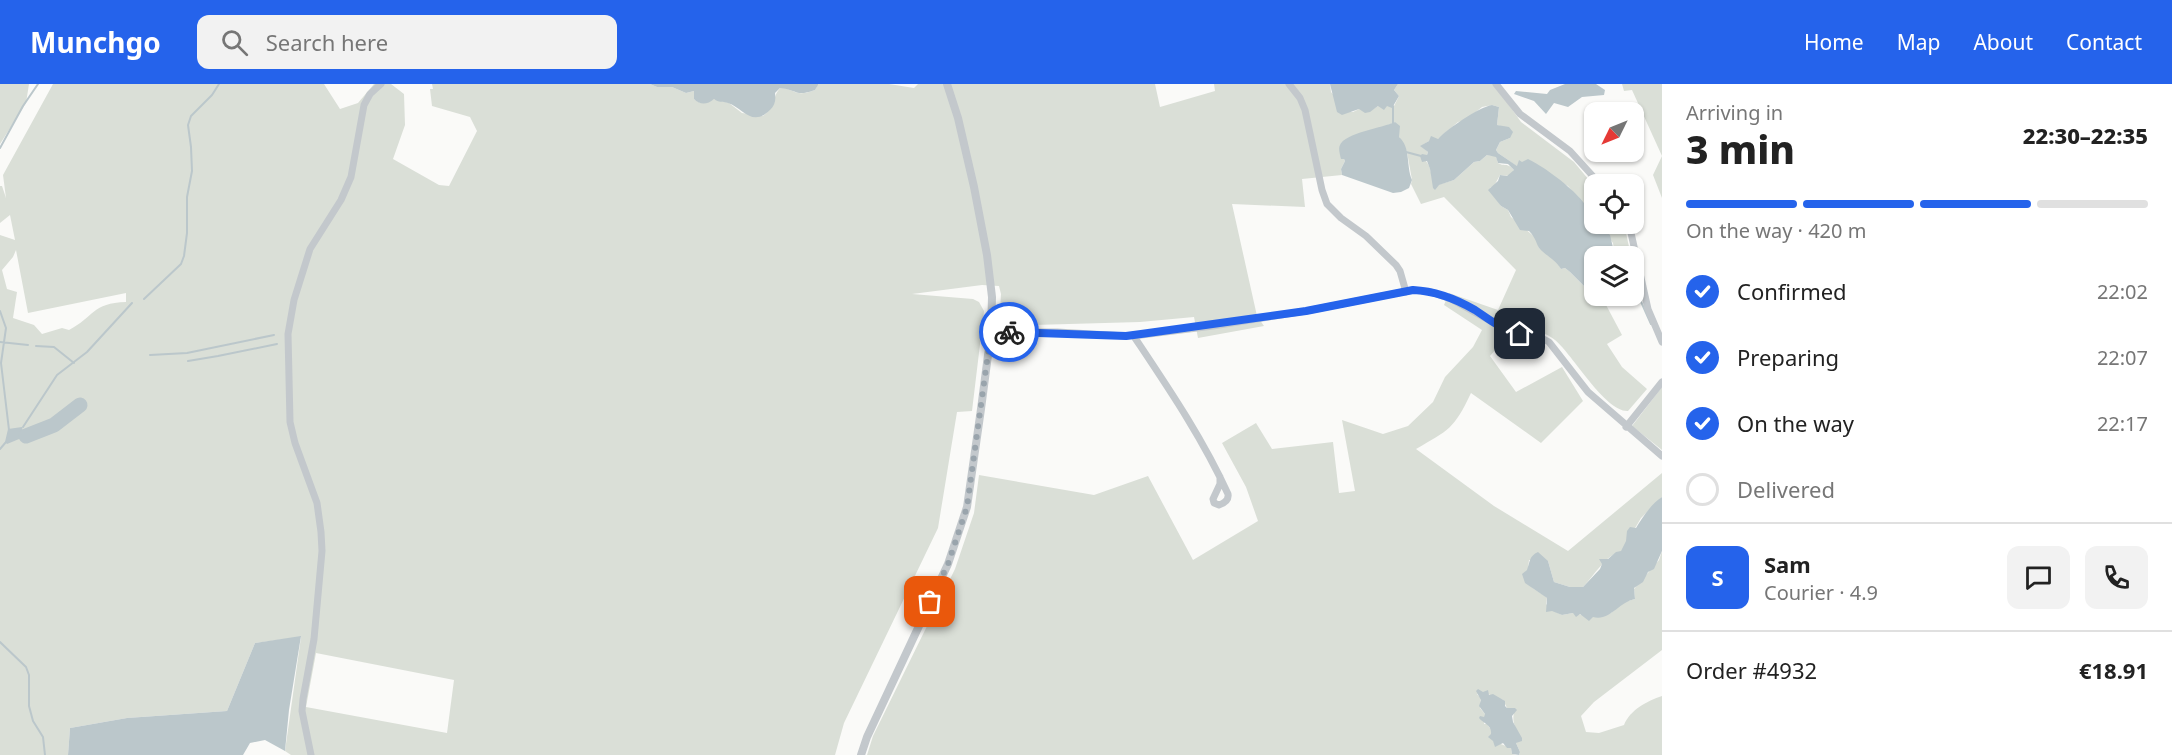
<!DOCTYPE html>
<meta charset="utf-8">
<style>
body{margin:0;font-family:"Noto Sans",sans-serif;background:#f2f2f2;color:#222;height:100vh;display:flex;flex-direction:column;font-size:22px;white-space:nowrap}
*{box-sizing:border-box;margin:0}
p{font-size:20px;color:#767676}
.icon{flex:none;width:33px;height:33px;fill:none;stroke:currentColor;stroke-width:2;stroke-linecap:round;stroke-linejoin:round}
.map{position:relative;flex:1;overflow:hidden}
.drawer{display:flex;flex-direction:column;background:#fff;width:510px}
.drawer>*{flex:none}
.needle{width:39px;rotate:227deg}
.fabs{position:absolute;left:1584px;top:18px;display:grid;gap:12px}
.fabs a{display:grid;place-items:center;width:60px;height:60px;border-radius:12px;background:#fff;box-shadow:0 2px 4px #0004;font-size:30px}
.pin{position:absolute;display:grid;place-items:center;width:51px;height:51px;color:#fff;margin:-26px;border-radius:12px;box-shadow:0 3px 9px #0006}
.courier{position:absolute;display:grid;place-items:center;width:60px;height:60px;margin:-30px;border:4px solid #2563eb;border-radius:50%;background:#fff;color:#222;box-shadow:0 2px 8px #0007}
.headline em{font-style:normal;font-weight:800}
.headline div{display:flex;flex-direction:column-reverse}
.headline{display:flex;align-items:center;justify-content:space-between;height:102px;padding:0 24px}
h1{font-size:39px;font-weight:800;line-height:45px}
.bar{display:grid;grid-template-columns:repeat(4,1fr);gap:9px 6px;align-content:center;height:72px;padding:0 24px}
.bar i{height:8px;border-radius:4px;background:#e0e0e0}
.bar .selected{background:#2563eb}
.bar p{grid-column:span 4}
.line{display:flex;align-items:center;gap:15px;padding:0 24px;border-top:2px solid #e0e0e0}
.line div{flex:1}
.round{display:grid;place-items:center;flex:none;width:63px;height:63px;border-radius:12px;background:#f2f2f2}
ol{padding:0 24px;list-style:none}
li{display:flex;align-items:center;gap:18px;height:66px}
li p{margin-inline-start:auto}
li .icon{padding:6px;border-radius:50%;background:#2563eb;color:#fff;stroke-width:4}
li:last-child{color:#767676}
li i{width:33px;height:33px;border:3px solid #e0e0e0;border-radius:50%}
header{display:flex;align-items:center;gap:36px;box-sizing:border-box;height:84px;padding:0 30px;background:#2563eb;color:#fff}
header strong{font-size:28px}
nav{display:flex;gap:33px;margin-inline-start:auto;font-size:21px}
.search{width:420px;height:54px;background:#f2f2f2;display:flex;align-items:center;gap:15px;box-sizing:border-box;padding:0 21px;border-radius:12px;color:#767676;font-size:22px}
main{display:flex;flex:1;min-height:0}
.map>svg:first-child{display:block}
.green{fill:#dadfd7;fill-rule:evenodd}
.water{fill:#bbc7cb}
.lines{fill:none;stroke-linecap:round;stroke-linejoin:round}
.stream{stroke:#bbc7cb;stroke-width:2}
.river{stroke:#bbc7cb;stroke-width:15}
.minor{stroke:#c3c8cc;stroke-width:7}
.tertiary{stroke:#c3c8cc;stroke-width:8}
.done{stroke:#99a4ac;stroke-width:6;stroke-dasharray:0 10.8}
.route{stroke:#2563eb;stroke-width:8}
</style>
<header>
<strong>Munchgo</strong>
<div class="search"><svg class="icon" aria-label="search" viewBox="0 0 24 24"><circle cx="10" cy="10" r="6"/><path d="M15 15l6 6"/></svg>Search here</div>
<nav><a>Home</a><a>Map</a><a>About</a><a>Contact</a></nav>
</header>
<main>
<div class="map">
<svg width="1662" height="671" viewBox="0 0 1662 671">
<rect width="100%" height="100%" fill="#fafaf8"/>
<path class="green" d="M0 0H29L26 19 0 60Z
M53 0H324L340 25 358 19 374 0H391L404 10 405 41 393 75 439 101 449 102 477 47 470 33 432 22 430 5H433L432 0H650L657 3H672L686 9 694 7V15L700 19 714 15 729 19 742 29 763 32C779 20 770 15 781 3 797 7 796 13 815 6L818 0H889L914 4 918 0H1155L1160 23 1215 7 1214 0H1330L1331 8 1348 28H1353L1359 25 1372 26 1378 22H1394L1399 12 1394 6 1398 0H1494L1521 38 1574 78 1594 102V133L1568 102 1525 77 1518 83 1498 69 1496 66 1500 58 1510 54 1504 43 1497 41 1499 23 1492 21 1482 23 1466 36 1458 38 1438 55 1429 57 1421 62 1428 68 1425 76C1432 83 1431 93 1434 102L1454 96 1474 78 1480 77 1487 71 1496 72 1498 79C1504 83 1507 78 1514 86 1511 93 1506 92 1500 91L1494 102 1490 104 1501 122 1508 126 1511 133 1536 154 1539 164 1557 177 1561 185 1565 184 1570 188 1595 213 1616 212 1605 219 1622 251 1607 260 1622 283 1647 305 1628 327C1605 328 1573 271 1555 256 1544 247 1531 245 1517 241L1490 272 1516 308 1562 283 1583 317 1541 359 1471 309C1454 345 1449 346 1416 365L1494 422 1568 467 1662 389V413L1641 434 1621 468C1607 469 1593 493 1583 503H1570L1554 498 1548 477 1529 476C1528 484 1526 499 1534 505 1538 508 1543 510 1547 514L1546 520 1552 526 1562 531 1573 529 1593 533 1611 529 1624 518 1635 515 1634 505 1659 476 1662 467V566L1594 618 1581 632 1586 648 1599 649 1624 641C1630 626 1647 617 1662 612V671H1519L1520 668 1516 659 1519 651C1513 640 1512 635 1515 624H1507L1503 616 1483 608 1477 610 1481 614 1480 624 1485 630 1484 640H1487L1492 647 1493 657 1511 664 1512 670 1516 671H867L873 652 955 485 974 429 979 391 1094 411 1148 392 1193 476 1258 437 1246 403 1222 359 1256 339 1272 365 1333 358 1339 409 1355 407 1342 336 1383 350 1408 342 1433 318 1445 293 1473 263 1482 246 1444 221 1449 209 1498 226 1516 186 1444 113 1421 120 1411 100 1412 96 1407 68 1399 53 1395 38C1377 47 1359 47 1341 59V75H1344L1345 77 1341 85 1342 91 1302 95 1305 123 1232 120 1257 232 1264 242 1198 254 1194 233 1140 238 999 242 1001 210 999 202 982 201 912 210 973 215 979 218 984 227 972 327 957 328 938 444 844 639 835 671H291L285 667 301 553 255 559 227 627 127 634 70 644 68 671H0V151L15 156 10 131 0 139V102H2L6 114 3 91ZM16 166 28 229 126 209V218C92 219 94 233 69 246L62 244 42 250 34 241 13 234 17 208 7 205 2 186 13 173ZM316 569 454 596 447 649 306 623Z
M1622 0H1662V114L1653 91 1662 72 1632 6 1624 7Z
M1599 140H1622L1626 149 1631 172H1615L1613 159Z
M1662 303V366L1632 342Z"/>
<path class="water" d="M650 0H818V1L815 6C795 13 798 6 780 4L775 9C776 16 775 21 770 26 752 44 743 24 728 19 722 17 719 19 714 15 707 21 700 21 694 15V7L686 9 672 3H657Z
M1330 0H1398L1394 6 1399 12 1392 24 1387 22 1384 26 1378 22 1370 28 1365 29 1359 25 1342 31 1337 28Z
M1565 0H1596L1605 6 1604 11 1582 13 1568 23 1554 19 1546 30 1534 17 1514 10 1516 7 1547 10 1550 6Z
M1492 21 1499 23 1497 41 1509 43 1513 48 1510 54 1500 58 1496 66 1498 69 1517 82 1519 76 1522 78 1528 75C1547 84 1594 118 1594 140H1599L1610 151 1615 172H1594V212H1597L1595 213 1570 188 1565 184 1561 185C1555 175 1546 172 1539 164 1536 159 1536 154 1529 147L1520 146 1508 126 1501 122 1488 106 1498 97 1500 91 1507 92 1514 86 1508 80 1498 79 1496 73 1487 71 1480 77 1474 78 1454 96 1439 101 1435 106 1433 104 1430 85 1427 77 1422 78 1420 72 1422 70 1427 71 1428 68 1420 62 1429 57 1431 52 1438 55C1447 45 1479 23 1492 21Z
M1395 38 1400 42 1399 53C1411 63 1406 82 1412 96L1409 104 1401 108 1393 109 1342 91 1341 85 1345 77 1344 75H1341C1340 71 1338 64 1340 61 1345 49 1382 44 1395 38Z
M22 343 24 353 7 360 5 358 8 345Z
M1662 413V467L1654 485 1648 488 1643 498 1634 504 1635 515C1619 518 1609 538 1593 533L1589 537 1580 530 1576 533 1573 529 1562 531 1552 527 1546 528 1547 514 1525 499 1522 490 1527 486C1530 478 1529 472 1538 468L1548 477 1554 498 1570 503H1583L1600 485 1602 480 1599 475H1608L1616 468 1621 467 1626 457 1627 447 1630 443 1636 444C1642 434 1652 419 1662 413Z
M301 552 289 626 285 667 265 656 250 659 243 671H68L70 644 127 634 227 627 255 559Z
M1478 605 1483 608 1488 606 1489 611 1493 610 1505 617V622L1507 624H1515L1517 626 1512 632 1513 638 1522 654V657L1516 659 1520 668 1519 671 1512 670 1511 664H1507L1503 659 1495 663 1493 657 1488 653 1491 650C1492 641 1484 640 1479 634L1480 632 1484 633 1485 630 1479 622 1481 616 1476 607Z"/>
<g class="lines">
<path class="stream" d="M1393 22V40
M0 64 23 22 38 0
M1406 68 1421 72
M1634 202 1651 240
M144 215 181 180 184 172 187 149V113L192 87 191 63 188 41 191 32 212 11 219 0
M0 227 6 244
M6 244 1 279 9 346
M0 258 28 261
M36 262 54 263 74 279
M150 271 187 269 274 251
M188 277 218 272 277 260
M23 343 57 291 87 268 132 219
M0 365 6 358
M0 558 26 583 29 591V622L33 637 43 653 45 671"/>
<path class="river" d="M26 352 54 341 80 321"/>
<path class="minor" d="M1289 0 1300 14 1305 26 1322 106 1327 120 1341 134 1366 152 1396 181 1400 187 1406 208
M1496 0 1520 30 1570 67 1600 100
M1629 140 1648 225 1662 258
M991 248H1057L1126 252 1141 251 1213 242 1306 227 1413 206 1431 208 1451 215 1510 248 1536 251 1549 258 1588 308 1662 372
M1133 251C1167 302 1202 353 1228 410 1229 416 1225 419 1219 421L1214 419 1213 415 1220 400V393
M1626 343 1662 298
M311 671 302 627 303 615 314 555 322 467 321 448 317 419 295 359 290 338 288 250 294 216 310 165 341 116 351 93 364 21 370 10 381 0"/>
<path class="tertiary" d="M861 671 867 653 948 480 967 423 981 325 991 248 992 213 987 171 974 103 958 34 947 0"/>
</g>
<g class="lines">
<path class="done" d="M930 518 948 480 967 423 991 248H1009"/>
<path class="route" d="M1009 248 1126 252 1141 250 1306 227 1413 206C1435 207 1456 215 1475 226 1490 236 1502 246 1520 250"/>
</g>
</svg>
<div class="fabs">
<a><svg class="needle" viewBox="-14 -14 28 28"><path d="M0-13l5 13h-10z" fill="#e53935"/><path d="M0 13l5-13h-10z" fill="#767676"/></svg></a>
<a><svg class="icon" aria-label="locate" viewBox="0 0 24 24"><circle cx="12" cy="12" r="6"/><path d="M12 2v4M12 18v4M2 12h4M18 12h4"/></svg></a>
<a><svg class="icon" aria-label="layers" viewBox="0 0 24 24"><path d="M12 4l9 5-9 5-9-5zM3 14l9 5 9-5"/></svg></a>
</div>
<div class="pin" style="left:930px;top:518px;background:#ea580c"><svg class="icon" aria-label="bag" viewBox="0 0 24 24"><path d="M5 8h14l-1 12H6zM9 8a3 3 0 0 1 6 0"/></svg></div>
<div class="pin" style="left:1520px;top:250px;background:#1f2937"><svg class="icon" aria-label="home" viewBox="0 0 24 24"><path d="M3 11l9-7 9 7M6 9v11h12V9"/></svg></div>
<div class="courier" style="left:1009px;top:248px"><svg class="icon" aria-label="bike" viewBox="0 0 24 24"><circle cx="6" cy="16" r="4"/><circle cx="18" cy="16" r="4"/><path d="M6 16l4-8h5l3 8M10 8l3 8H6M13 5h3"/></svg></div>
</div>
<section class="drawer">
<div class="headline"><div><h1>3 min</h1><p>Arriving in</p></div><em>22:30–22:35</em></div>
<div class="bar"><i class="selected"></i><i class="selected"></i><i class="selected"></i><i></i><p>On the way · 420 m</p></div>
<ol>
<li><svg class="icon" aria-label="check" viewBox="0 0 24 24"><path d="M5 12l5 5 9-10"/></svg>Confirmed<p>22:02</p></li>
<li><svg class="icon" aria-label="check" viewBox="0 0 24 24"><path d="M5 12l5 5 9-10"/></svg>Preparing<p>22:07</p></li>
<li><svg class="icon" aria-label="check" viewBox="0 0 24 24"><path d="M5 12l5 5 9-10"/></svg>On the way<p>22:17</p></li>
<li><i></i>Delivered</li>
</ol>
<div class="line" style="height:108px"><b class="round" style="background:#2563eb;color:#fff">S</b><div><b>Sam</b><p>Courier · 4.9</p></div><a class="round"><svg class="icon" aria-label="chat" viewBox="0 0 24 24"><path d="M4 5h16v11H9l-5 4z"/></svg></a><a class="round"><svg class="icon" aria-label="phone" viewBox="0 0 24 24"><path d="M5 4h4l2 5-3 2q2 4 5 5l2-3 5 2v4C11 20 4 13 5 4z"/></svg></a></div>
<div class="line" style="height:78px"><div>Order #4932</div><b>€18.91</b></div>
</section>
</main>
